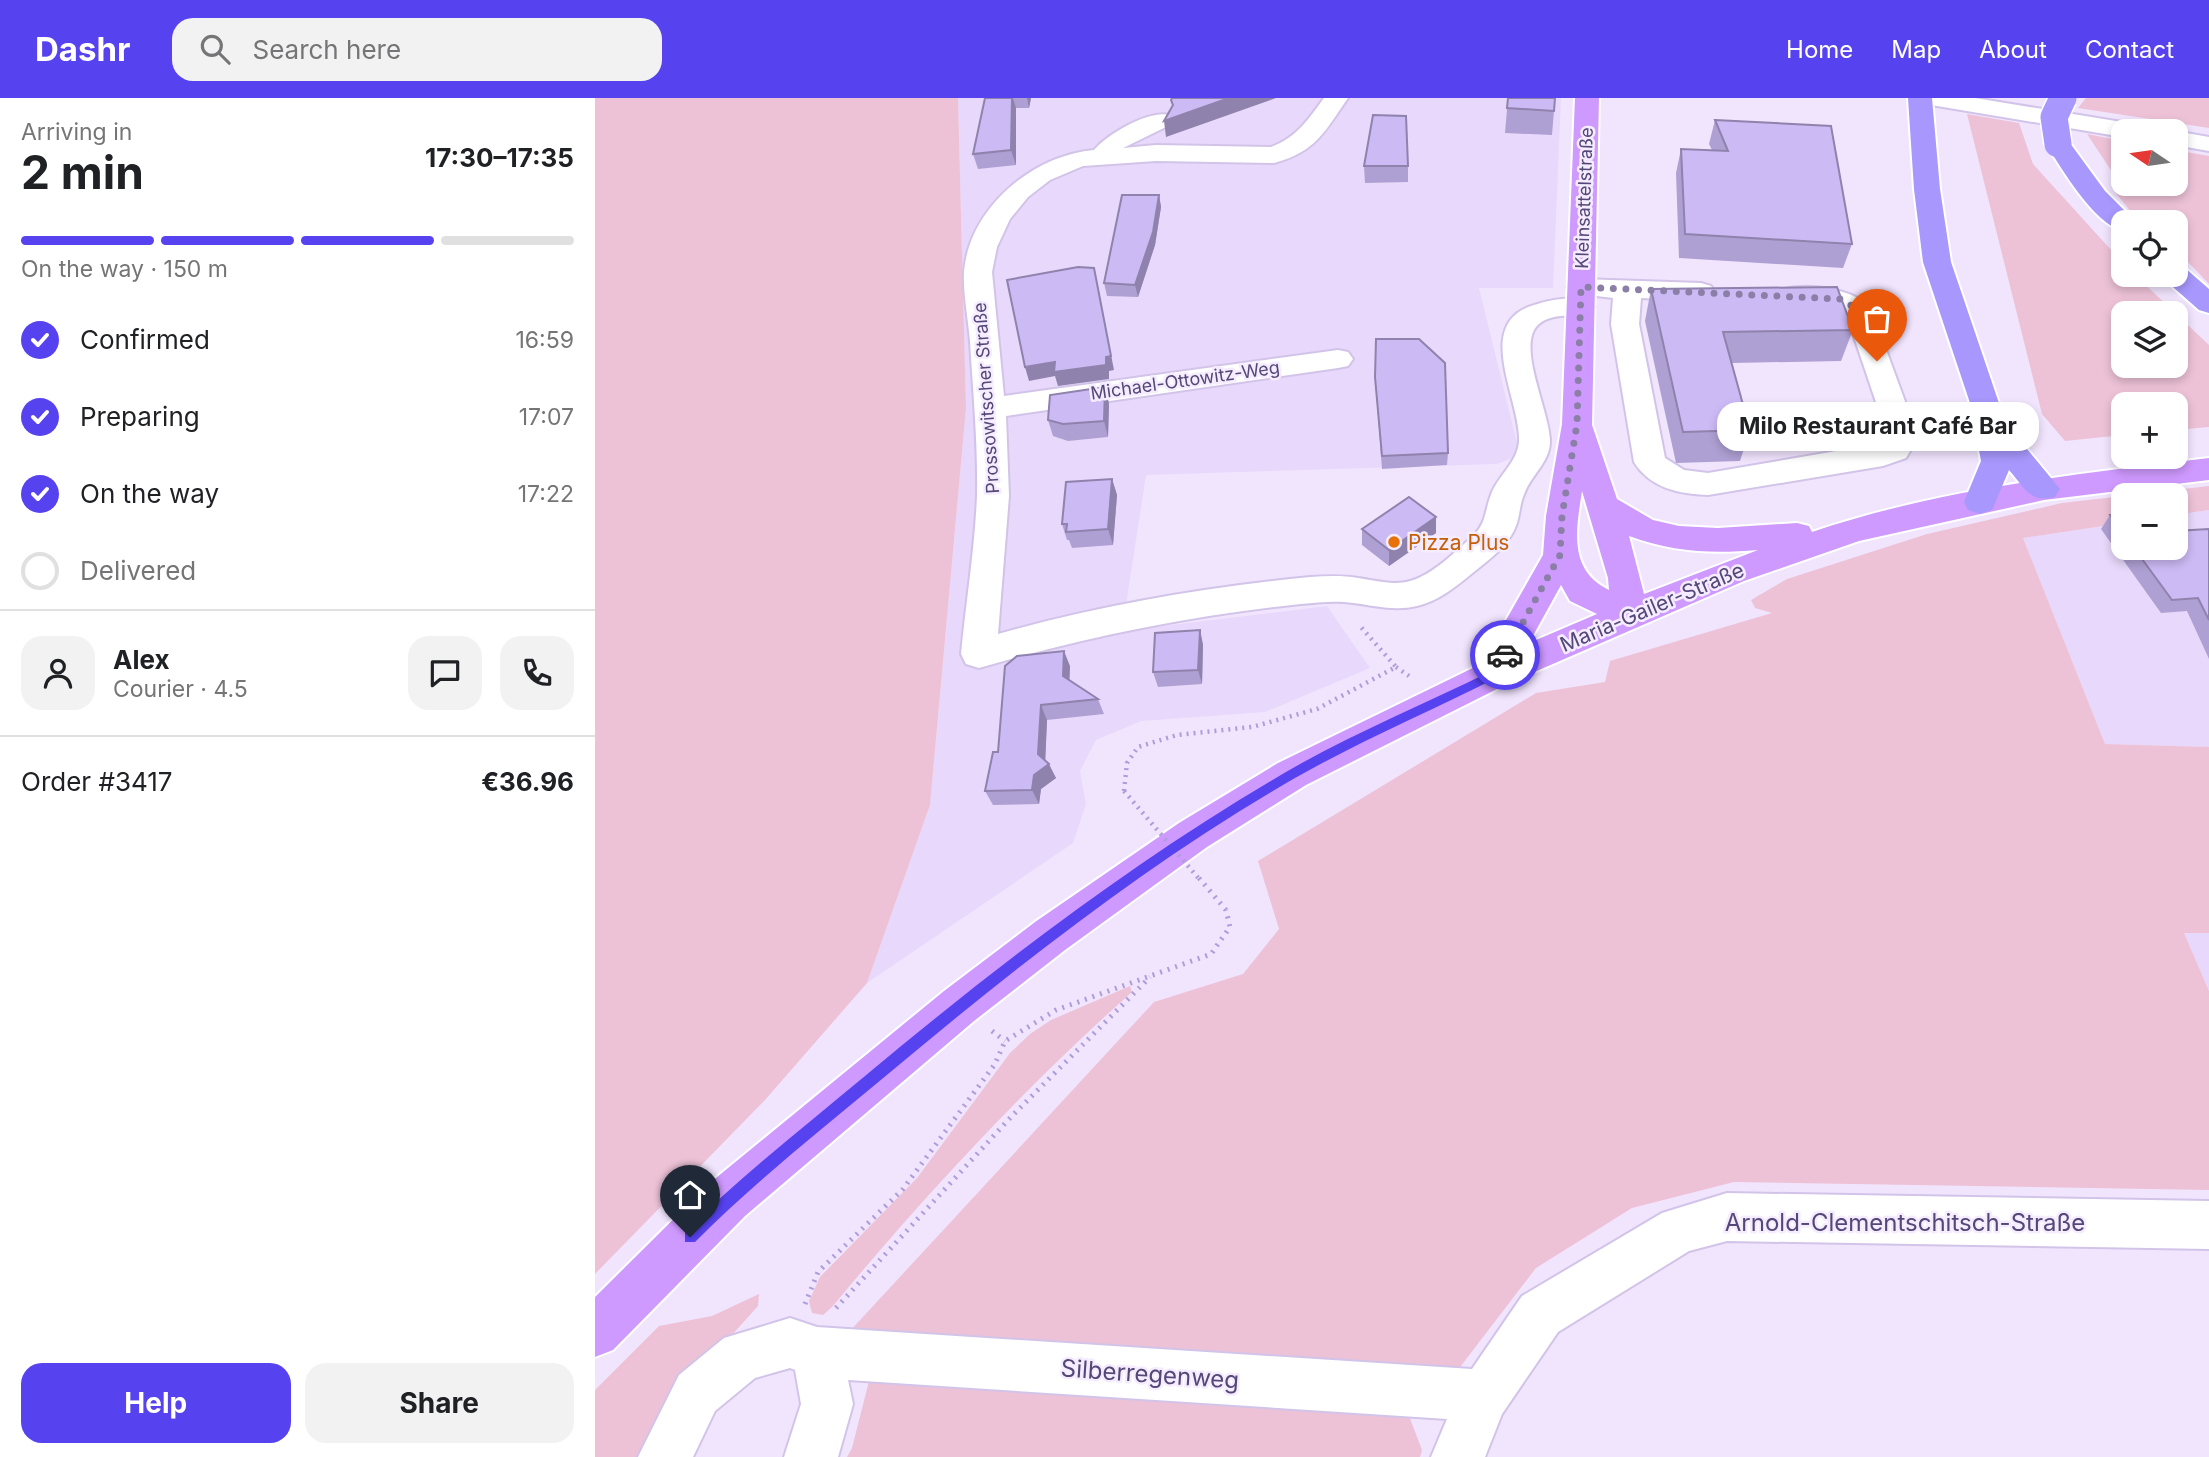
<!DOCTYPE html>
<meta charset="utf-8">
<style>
body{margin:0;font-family:Inter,sans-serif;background:#f2f2f2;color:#202124;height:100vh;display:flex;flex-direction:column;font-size:26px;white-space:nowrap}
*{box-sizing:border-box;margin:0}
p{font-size:23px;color:#757577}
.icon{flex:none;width:38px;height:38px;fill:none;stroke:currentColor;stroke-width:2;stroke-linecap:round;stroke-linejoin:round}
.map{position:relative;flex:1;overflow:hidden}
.side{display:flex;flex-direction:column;background:#fff;width:595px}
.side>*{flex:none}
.needle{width:46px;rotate:283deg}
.fabs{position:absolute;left:1516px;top:21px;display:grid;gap:14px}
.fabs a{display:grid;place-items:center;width:77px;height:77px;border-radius:14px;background:#fff;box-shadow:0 4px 10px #0003;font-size:35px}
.pin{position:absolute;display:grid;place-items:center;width:60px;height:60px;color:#fff;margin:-72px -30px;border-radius:50% 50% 50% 0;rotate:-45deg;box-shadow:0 0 7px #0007}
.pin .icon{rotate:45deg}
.courier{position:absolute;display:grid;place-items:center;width:70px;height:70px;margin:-35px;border:5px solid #5742f0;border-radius:50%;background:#fff;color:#222;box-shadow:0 2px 9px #0007}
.bubble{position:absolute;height:49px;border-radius:21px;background:#fff;box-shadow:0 4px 10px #0003;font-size:23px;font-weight:700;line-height:49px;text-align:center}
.summary em{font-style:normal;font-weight:700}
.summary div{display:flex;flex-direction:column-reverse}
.summary{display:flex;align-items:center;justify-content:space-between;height:119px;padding:0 21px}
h1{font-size:46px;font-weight:700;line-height:52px}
.bar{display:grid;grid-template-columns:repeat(4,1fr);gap:10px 7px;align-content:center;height:84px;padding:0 21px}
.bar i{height:9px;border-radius:5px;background:#e0e0e0}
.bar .on{background:#5742f0}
.bar p{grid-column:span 4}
.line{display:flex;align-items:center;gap:18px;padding:0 21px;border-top:2px solid #e0e0e0}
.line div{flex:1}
.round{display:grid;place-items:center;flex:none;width:74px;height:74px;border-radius:21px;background:#f2f2f2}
ol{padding:0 21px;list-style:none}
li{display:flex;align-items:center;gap:21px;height:77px}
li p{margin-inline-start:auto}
li .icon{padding:7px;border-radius:50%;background:#5742f0;color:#fff;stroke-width:4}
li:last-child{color:#757577}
li i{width:38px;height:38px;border:4px solid #e0e0e0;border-radius:50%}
.primary-button{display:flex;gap:14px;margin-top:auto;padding:14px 21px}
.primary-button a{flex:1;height:80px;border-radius:21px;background:#5742f0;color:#fff;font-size:28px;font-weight:700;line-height:80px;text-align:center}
.primary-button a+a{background:#f2f2f2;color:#202124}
header{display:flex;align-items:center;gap:42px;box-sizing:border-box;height:98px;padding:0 35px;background:#5742f0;color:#fff}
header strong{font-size:33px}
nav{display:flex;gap:38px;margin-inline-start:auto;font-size:24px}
.search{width:490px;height:63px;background:#f2f2f2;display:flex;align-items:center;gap:18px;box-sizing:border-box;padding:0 24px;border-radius:21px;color:#757577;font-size:26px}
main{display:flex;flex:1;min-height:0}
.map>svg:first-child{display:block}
.residential{fill:#e8d8fb}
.green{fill:#edc2d7;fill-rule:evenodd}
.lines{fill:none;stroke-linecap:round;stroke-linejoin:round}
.minor-casing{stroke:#d2c4e8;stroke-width:4}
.major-casing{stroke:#fff;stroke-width:4}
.highway-casing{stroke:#fff;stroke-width:4}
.path-far1{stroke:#af9dda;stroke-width:4.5;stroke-dasharray:2 5;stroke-linecap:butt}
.path{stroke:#af9dda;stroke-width:5;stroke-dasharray:2 6;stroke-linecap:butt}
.minor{fill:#fff;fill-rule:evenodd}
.major{fill:#cf9aff;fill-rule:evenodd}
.highway{fill:#a897fc;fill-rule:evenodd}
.highway-bridge-casing{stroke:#fff;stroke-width:30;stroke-linecap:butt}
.path-bridge-far1{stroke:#af9dda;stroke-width:4.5;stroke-dasharray:2 5;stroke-linecap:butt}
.path-bridge{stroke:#af9dda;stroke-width:5;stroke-dasharray:2 6;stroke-linecap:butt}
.highway-bridge{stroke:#a897fc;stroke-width:27}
.wall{fill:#afa0d3}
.shaded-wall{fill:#8f82ac}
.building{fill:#ccbaf5;stroke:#8f82ac;stroke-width:2}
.route{fill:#5742f0}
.done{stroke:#8b7fa7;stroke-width:7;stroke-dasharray:0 12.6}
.food-dot{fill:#e8710a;stroke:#f6ecff;stroke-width:2.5}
.labels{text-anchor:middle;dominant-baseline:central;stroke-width:5;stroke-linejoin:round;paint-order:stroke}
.far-street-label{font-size:18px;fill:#544878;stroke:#f6ecff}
.food-label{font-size:21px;fill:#c56008;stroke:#f6ecff;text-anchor:start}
.street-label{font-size:21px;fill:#544878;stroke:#f6ecff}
.near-street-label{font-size:24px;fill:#544878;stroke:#f6ecff}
</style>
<header>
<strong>Dashr</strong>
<div class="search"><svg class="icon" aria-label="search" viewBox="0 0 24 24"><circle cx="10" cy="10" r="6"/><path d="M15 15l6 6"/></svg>Search here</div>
<nav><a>Home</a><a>Map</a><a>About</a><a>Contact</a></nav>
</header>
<main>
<section class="side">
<div class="summary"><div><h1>2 min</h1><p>Arriving in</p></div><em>17:30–17:35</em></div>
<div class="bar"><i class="on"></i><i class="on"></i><i class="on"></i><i></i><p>On the way · 150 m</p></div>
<ol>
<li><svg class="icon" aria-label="check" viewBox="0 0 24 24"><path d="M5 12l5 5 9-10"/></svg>Confirmed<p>16:59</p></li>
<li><svg class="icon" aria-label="check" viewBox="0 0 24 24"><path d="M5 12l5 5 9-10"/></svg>Preparing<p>17:07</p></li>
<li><svg class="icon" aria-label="check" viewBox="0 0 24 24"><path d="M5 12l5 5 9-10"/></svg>On the way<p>17:22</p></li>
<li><i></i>Delivered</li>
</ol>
<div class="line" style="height:126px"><a class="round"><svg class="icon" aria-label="person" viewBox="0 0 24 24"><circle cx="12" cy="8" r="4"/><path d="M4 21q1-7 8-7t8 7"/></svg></a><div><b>Alex</b><p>Courier · 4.5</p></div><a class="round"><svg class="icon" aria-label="chat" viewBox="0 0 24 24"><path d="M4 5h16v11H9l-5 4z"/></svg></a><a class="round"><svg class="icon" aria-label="phone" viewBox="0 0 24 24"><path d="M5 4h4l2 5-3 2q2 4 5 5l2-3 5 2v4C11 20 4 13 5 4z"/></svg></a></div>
<div class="line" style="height:91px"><div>Order #3417</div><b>€36.96</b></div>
<div class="primary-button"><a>Help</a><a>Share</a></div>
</section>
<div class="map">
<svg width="1614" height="1359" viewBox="0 0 1614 1359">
<rect width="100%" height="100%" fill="#f1e5fe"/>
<path class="residential" d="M363 0H966L958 190H884L925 357 902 366 551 377 527 533 732 508 775 570 670 614 546 623 501 642 485 673 491 706 478 745 272 885 335 707 371 310Z
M1614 412V649L1510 646 1428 440 1528 425V450H1580V417Z
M1589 835H1614V893Z"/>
<path class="green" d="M0 0H363L371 310 335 707 272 885 170 1002 0 1176Z
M1491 0H1614V30L1483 10Z
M1372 16 1424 25 1438 66 1528 165V177H1540L1614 247V329L1580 332V306H1528V337L1470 343 1447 316ZM1528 215H1580V268H1528Z
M1492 36 1528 43V86H1580V52L1614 58V186L1592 163 1580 158V124H1544L1520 94 1527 89Z
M1614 388V412L1580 417V397H1528V425L1428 440 1510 646 1614 649V835H1589L1614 893V1092L1139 1084 1037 1110 941 1170 859 1277 254 1234 559 904 648 876 684 831 663 763 941 595 1010 584 1015 563 1177 515 1160 510 1156 502 1192 481 1332 436 1467 405Z
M535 888 537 894C428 991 330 1097 237 1209L228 1217 217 1215 214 1203 225 1179 322 1080 415 955 435 936 456 922Z
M164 1196 163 1208 101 1277 48 1359H0V1292L64 1228 117 1218Z
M274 1283 813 1315 827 1352 825 1359H252L257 1350Z"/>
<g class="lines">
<defs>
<path id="minor" d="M729 0H753C730 33 721 54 679 65L561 63 488 68 455 82 433 99 415 121 402 149 397 174 409 298 743 252 753 254 758 261 753 268 743 270 411 318 414 398 403 536C506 507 610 489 715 479 731 478 747 477 763 480 779 482 798 488 815 483 838 477 862 452 879 437 892 424 890 410 897 394 905 376 923 363 924 343 926 302 877 225 939 207 957 201 977 198 996 203L1000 209 996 215C979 219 953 214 941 229 923 252 955 315 955 343 955 364 937 376 930 394 925 404 925 415 922 425 916 444 900 457 885 469 865 485 847 502 822 508 797 514 774 506 749 504 735 503 720 505 706 506 597 517 490 539 384 570L371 566 366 556C371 503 380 450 382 397 383 346 378 294 375 243 373 220 368 196 369 174 374 110 438 57 499 52 513 36 553 12 575 17L578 22 575 27 528 50 561 47 676 49C702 39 713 22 729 0Z
M1324 0H1380L1539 26 1548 28 1551 33H1528V39L1336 7 1328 5Z
M1577 33H1580L1614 39V53L1580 47V33Z
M986 181 1106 185 1116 188 1120 194 1116 200 1106 203 1046 200 1044 226 1070 360 1089 372 1113 375 1288 345 1289 328 1252 218 1236 209 1184 204 1180 198 1184 192C1213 185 1252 189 1275 208L1319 328 1322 341 1311 360 1288 368 1113 397C1084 396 1055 390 1039 364L1016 226 1018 200 976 195 972 189 976 183Z
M1132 1095 1614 1103V1151L1132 1143 1094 1153 963 1234 907 1316 890 1359H836L852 1321 253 1282 258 1306 243 1359H189L206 1306 200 1272 195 1270 160 1280 120 1313 98 1359H43L84 1277 129 1240 195 1220 222 1229 877 1271 927 1198 1067 1115Z"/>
<path id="major" d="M980 0H1004L997 327 1022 401 1058 422 1084 428 1123 430 1202 425 1214 428 1217 434C1344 391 1481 376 1614 360V382L1449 402 1264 443 1149 483 912 586 711 687 612 749 470 852 379 923 150 1118 18 1252 0 1259V1199L116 1084 349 893 440 824 584 725 683 665 886 566 948 457 951 418 967 326ZM987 393 1013 480 1014 492C973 472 981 432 987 393ZM1034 438C1077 454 1117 456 1163 452L1049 496ZM966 487 975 503 1002 516 934 545Z"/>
<path id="highway" d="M1313 0H1337L1345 91 1356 164 1408 317 1412 318 1432 351 1465 391 1460 399C1435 406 1429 389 1414 372L1397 412 1385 416 1373 412 1369 404 1386 363 1376 308 1328 164 1319 91Z
M1463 39 1472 41 1510 93 1541 124H1528V133C1499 126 1467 71 1451 46L1454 41Z
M1580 168 1590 170 1614 191V215L1604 212 1570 182 1567 177H1580Z"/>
</defs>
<use href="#minor" class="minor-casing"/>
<use href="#major" class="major-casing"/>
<use href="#highway" class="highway-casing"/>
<path class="path-far1" d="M801 569 814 578
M529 693 532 665 543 649 582 637 657 629 722 611 801 569 765 528"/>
<path class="path" d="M397 933 410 943
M210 1206 223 1174 308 1091 400 966 410 943 461 912 616 856 635 829 631 812
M241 1210 415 1020 555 879"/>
<use href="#minor" class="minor"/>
<use href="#major" class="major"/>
<use href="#highway" class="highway"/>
<defs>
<path id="highway-bridge" d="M1463 46 1459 19 1468 0"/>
</defs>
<use href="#highway-bridge" class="highway-bridge-casing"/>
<path class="path-bridge-far1" d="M529 693 605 782"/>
<path class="path-bridge" d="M604 780 631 812"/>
<use href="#highway-bridge" class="highway-bridge"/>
</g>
<path class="wall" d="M390 0H436L434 10H421V67L383 71 378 56Z
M913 0H960L957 37 910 35Z
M1120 22 1257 146 1248 170 1084 160 1081 75 1086 51 1117 52 1114 46Z
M769 68H813V84L770 85Z
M564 97 566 109 560 147 543 199 512 198 509 185Z
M1056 191 1258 232 1246 263 1137 265 1155 332 1145 363 1081 365 1050 223Z
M780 279 853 355 852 367 787 371Z
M510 289 514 306 513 339 473 343 458 338 453 322Z
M517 381 522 397 518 447 477 450 474 442H472L467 426Z
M1528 415V450H1580L1614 431V561L1592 513 1566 515 1506 431 1515 417Z
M767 431 841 435 794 468 767 447Z
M605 532 608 547 607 586 563 589 558 574Z
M475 568 474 582 503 601 509 616 452 622 450 662 461 680 446 691 444 706 398 707 390 693 403 654Z"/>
<path class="shaded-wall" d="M417 0H418L421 10V67L416 52Z
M432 0H436L434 10Z
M634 0H681L571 39 569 23Z
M564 97 566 109 560 147 543 199 540 187Z
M499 170 519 272 514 273V281L463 288 460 278 434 283 430 269Z
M510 289 514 306 513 339 509 323Z
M517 381 522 397 518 447 513 431Z
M841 419V435L794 468V452Z
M605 532 608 547 607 586 603 572Z
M469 553 475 568 474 593 468 578Z
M446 607 452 622 450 669 454 666 461 680 446 691 444 706 437 692 443 656Z"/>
<path class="building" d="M390 0H417L416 52 378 56Z
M577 0H634L569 23 578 7 576 2Z
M913 0H960L959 13 912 10Z
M778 17 811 18 813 68H769Z
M1120 22 1236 28 1257 146 1090 136 1086 51 1133 53Z
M527 97H564L558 134 540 187 509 185Z
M483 169 499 170 516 258 511 259V267L459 274 460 264 430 269 412 182Z
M1242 189 1258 232 1128 234 1155 332 1088 334 1056 191Z
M781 241H824L850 265 853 355 787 358 780 279Z
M510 289 509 323 468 326 453 322 455 297Z
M517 381 513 431 471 434 472 426H467L471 384Z
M814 399 841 419 794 452 767 431Z
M1528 415V434L1515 417Z
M1614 431V522L1603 500 1577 502 1539 450H1580V433Z
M605 532 603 572 558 574 560 535Z
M469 553 468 578 503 601 446 607 443 656 454 666 439 677 437 692 390 693 398 654H403L410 568 422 558Z"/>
<path class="route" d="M910 553 915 557 903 579C836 613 765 643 700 680 552 765 417 872 287 981 223 1034 158 1086 100 1144H90V1134C146 1078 209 1029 270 978 403 867 541 761 691 674 756 636 828 607 896 573L906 554Z"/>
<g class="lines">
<path class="done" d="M910 557 965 457 967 418 982 326 986 189 1245 201C1272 212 1273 238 1282 263"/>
</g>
<circle class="food-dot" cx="799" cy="444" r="7"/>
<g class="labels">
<g class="far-street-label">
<text transform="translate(989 100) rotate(-88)">Kleinsattelstraße</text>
<text transform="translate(590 282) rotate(-8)">Michael-Ottowitz-Weg</text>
<text transform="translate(391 300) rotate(-94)">Prossowitscher Straße</text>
</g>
<g class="food-label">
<text x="813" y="444">Pizza Plus</text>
</g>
<g class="street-label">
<text transform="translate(1057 509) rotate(-23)">Maria-Gailer-Straße</text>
</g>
<g class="near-street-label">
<text x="1310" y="1124">Arnold-Clementschitsch-Straße</text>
<text transform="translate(555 1276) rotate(4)">Silberregenweg</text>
</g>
</g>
</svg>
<div class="fabs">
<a><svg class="needle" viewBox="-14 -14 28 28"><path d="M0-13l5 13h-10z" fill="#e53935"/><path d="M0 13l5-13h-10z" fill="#757577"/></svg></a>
<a><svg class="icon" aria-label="locate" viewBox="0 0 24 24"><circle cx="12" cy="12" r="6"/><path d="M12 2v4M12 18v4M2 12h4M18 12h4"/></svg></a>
<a><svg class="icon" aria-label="layers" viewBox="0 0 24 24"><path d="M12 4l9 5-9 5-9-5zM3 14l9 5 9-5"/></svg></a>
<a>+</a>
<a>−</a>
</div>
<div class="pin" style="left:1282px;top:263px;background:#ea580c"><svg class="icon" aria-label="bag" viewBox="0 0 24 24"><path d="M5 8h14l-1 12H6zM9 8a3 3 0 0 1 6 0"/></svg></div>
<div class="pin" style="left:95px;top:1139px;background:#1f2937"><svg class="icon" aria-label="home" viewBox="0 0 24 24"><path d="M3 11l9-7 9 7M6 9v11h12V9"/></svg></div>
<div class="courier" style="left:910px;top:557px"><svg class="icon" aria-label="car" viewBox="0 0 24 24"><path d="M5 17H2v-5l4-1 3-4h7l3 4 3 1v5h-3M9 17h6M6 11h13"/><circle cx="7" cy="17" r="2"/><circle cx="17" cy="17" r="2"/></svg></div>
<div class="bubble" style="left:1122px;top:304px;width:322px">Milo Restaurant Café Bar</div>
</div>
</main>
